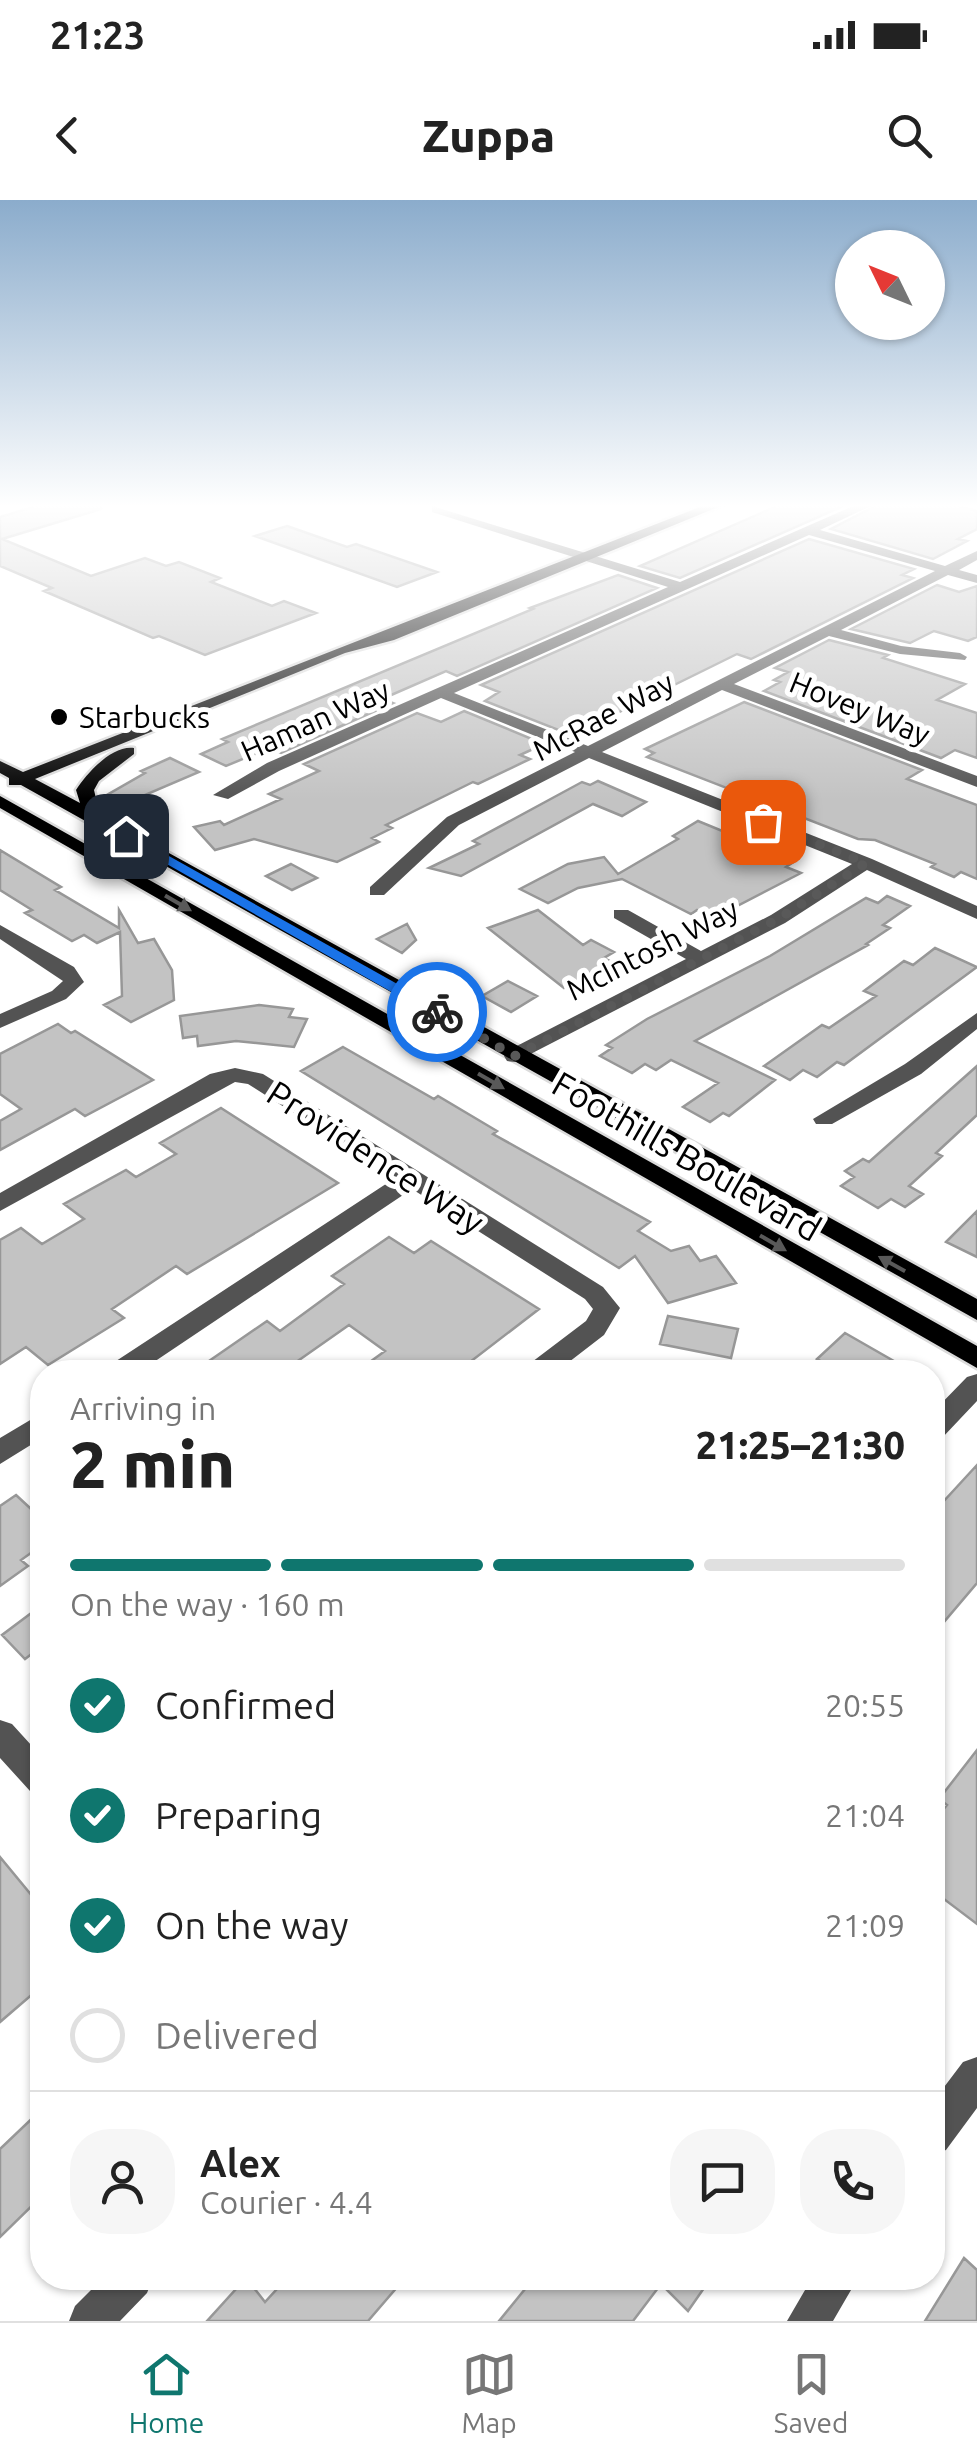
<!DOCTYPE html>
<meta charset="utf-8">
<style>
body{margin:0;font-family:Ubuntu,sans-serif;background:#f6f6f6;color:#222;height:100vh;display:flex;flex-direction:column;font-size:38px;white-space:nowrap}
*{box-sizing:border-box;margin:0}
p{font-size:32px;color:#767676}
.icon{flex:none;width:55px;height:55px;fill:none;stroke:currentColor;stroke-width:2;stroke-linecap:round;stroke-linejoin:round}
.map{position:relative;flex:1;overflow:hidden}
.drawer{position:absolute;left:30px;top:1160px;width:915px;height:930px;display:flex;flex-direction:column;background:#fff;border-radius:40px;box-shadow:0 2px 8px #0004}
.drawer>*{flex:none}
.needle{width:65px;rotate:313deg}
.tools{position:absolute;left:835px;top:30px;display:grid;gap:20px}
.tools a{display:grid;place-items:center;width:110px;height:110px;border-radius:50%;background:#fff;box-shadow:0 2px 8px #0004;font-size:50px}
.pin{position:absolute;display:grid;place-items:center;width:85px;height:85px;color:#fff;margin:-42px;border-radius:20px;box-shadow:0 5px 15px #0006}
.courier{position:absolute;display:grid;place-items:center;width:100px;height:100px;margin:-50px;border:8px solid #1a73e8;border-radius:50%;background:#fff;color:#222;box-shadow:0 2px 12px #0007}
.summary em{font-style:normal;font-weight:800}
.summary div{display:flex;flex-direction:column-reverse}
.summary{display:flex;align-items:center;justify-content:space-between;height:170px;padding:0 40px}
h1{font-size:65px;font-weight:800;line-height:75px}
.bar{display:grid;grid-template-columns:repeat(4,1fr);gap:15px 10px;align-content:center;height:120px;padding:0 40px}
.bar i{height:12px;border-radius:8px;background:#e0e0e0}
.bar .on{background:#0f766e}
.bar p{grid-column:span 4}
.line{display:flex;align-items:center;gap:25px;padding:0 40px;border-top:2px solid #e0e0e0}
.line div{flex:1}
.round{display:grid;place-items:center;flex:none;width:105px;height:105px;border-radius:40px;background:#f6f6f6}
ol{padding:0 40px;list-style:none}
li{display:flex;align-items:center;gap:30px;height:110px}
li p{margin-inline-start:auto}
li .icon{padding:10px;border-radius:50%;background:#0f766e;color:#fff;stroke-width:4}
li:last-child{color:#767676}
li i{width:55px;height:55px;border:5px solid #e0e0e0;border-radius:50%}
.status{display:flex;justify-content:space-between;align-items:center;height:70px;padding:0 50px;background:#fff;direction:ltr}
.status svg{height:28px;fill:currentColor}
header{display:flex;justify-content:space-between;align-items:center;height:130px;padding:0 40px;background:#fff;font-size:45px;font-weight:800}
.tab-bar{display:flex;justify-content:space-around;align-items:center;height:140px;border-top:2px solid #e0e0e0;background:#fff;font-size:28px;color:#767676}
.tab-bar a{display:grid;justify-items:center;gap:5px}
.tab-bar .on{color:#0f766e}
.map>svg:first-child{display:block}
.building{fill:#c3c3c3;stroke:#979797;stroke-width:2.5}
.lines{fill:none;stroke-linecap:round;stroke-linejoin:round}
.major-casing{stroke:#dbdbdb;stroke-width:5}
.minor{fill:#535353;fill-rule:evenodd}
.major{fill:#000;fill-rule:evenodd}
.oneway{fill:#595959}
.route{fill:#1a73e8}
.done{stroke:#595959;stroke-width:10;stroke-dasharray:0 18}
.poi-dot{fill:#000;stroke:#fff;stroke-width:4}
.labels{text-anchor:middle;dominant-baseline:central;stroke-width:10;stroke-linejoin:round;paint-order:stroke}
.far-street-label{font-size:30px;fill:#000;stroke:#fff}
.far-poi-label{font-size:30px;fill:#000;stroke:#fff;text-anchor:start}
.street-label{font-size:35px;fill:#000;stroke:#fff}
</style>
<div class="status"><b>21:23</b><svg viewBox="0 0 49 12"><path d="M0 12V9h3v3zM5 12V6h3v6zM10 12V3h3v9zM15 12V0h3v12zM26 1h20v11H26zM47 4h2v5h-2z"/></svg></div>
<header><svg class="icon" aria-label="back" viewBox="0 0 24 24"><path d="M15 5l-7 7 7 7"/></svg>Zuppa<svg class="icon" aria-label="search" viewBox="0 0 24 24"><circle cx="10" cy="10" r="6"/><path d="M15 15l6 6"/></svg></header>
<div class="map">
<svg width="977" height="2121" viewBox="0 0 977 2121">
<rect width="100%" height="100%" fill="#fff"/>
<path class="building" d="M46 303H101V309L2 339 91 376 145 358 166 366 179 362 220 378 211 382 272 406 284 401 316 413 205 455 159 436 153 438 44 391 52 388 0 366V317Z
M784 303H850L680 378 640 366Z
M881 303H946L977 311V329L958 339 967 341 933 359 831 329Z
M287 326 347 347 356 344 437 372 397 387 255 336Z
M809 339 914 369 902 375 913 378 751 459 737 454 587 528 581 526 566 533 485 501 499 492 481 485Z
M618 375 657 388 457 476 446 471 382 499 393 503 281 553 269 548 226 566 201 554 228 542 222 539 533 409 530 408Z
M937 385 959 392 977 386V437L968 441 934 431 910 443 851 429Z
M829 440 888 455 883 458 965 484 937 500 977 513V558L955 550 941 558 764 491 780 482 774 480 788 472 775 468Z
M744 502 922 570 907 579 977 605V679L961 672 954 677 931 667 935 664 875 640 858 639 647 557 654 553 645 549Z
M464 511 544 544 520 555 530 559 478 584 473 582 386 625 392 628 372 638 379 642 337 662 254 639 215 650 194 627 220 621 224 625 281 599 269 594 319 571 304 564 417 513 441 522Z
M170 558 199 572 103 613 100 599 145 573 141 571Z
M598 581 646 602 622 616 593 604 461 676 429 668 479 644 473 641 582 582 590 585Z
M698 621 795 661 786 667 801 673 712 719 697 710 691 714 622 679 578 688 548 703 520 689 568 664 604 657 618 674 678 639 673 636Z
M0 650 61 687 55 690 119 728V710L138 743 154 739 172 770 174 800 131 822 104 805 122 796 120 732 97 743 84 735 72 741 25 713 32 710 0 690Z
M291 664 317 678 292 690 266 676Z
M887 696 910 706 883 725 890 728 866 744 868 745 695 841 775 880 729 916 723 913 710 922 683 907 718 883 671 860 656 870 645 864 632 873 600 856 612 848 606 845 647 819 770 756 866 698 878 703Z
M538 710 583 745 591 740 614 752 604 758 610 761 564 788 488 728Z
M407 724 416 740 402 753 377 739Z
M935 748 977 767 844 865 837 862 817 877 803 870 790 880 764 866 822 825 829 828 876 796 864 791 904 761 913 765Z
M508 781 537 796 511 812 482 796Z
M259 805 293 809 289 817 307 819 294 847 236 841 198 846 197 836 183 838 180 816Z
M58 824 71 833 75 831 153 880 85 916 75 909 0 950V921L21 909 0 894V854Z
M343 847 434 899 438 896 497 931 493 934 650 1022 638 1031 671 1051 689 1046 700 1061 716 1056 736 1083 668 1103 635 1056 619 1068 301 871Z
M977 866V915L936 953 942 956 909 986 923 994 905 1007 891 999 878 1008 841 986 854 977 845 971 863 959 869 962Z
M221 908 338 983 187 1074 176 1066 112 1109 124 1118 48 1165 26 1147 0 1164V1040L21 1028 42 1044 84 1019 64 1004 126 970 136 977 176 954 160 943Z
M977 1011V1057L946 1042Z
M389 1037 414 1053 431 1041 539 1109 457 1172H356L385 1151 349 1125 282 1172H224L209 1161 267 1121 280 1131 344 1084 332 1076Z
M668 1116 738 1129 731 1158 660 1144Z
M845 1133 913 1172H840L817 1159Z
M977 1265V1383L932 1436V1314Z
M16 1295 30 1308 42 1299V1345L21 1360 28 1366 0 1386V1306Z
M42 1405V1446L25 1459 2 1435Z
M977 1550V1724L932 1690V1623L947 1605 939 1599Z
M0 1657 42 1708V1786L0 1822Z
M42 1909V1996L0 2037V1949Z
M964 2058 977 2070V2121H925Z
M246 2078 265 2102 287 2078H405L368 2121H207Z
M534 2078H711L688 2111 661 2084 633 2121H499Z"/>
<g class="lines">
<defs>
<path id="major" d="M710 303H728L394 440 345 453 35 579 80 603 76 590C87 573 112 545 134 548V554L99 581 94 590 100 615 977 1099V1120L21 585H9V578L0 573V561L23 572Z
M0 596 977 1146V1168L0 608Z"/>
</defs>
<use href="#major" class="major-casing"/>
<path class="minor" d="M860 303H877L820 330 945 366 977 351V360L959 370 977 375V383L948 375 841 430 901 446 960 453 967 457 965 460 900 454 829 436 734 484 977 576V587L722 490 602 552 872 659 977 706V719L867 670 785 723 515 862 507 861 504 856 507 851 686 759 614 718V710H628L701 751 771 715 852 664 589 558 459 625 384 695H370V687L447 617 575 552 441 498 279 571 228 599 213 595 267 563 668 387 432 312V306L680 382ZM809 335 935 371 588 546 454 493Z
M0 725 74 767 84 782 66 799 0 828V814L52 791 63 781 0 739Z
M977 813V829L921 874 832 924H816L813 919 905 864Z
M235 868 263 874 603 1087 620 1108 604 1135 556 1172H525L528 1165 586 1121 593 1109 585 1099 412 989 139 1172H107L110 1165 395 978 248 884 235 882 0 1011V993L210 874Z
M977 1174V1201L942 1238 932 1241V1213L967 1177Z
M42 1213V1238L0 1264V1238Z
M0 1520 12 1524 42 1557V1595L30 1591 0 1558Z
M977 1857V1908L946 1950 932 1956V1903L963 1862Z
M103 2078H153L147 2093 120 2121H69L75 2106Z
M812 2078H858L833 2121H787Z"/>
<use href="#major" class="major"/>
</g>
<defs><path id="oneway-solid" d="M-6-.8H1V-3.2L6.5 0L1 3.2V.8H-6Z" transform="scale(2.5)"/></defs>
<g class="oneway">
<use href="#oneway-solid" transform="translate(178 703) rotate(30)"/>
<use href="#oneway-solid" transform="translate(491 881) rotate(30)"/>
<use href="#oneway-solid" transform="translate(773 1043) rotate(30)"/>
<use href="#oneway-solid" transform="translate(892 1064) rotate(-151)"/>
</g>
<linearGradient id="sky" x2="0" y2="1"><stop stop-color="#8baccc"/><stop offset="0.51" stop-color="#fff"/><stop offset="1" stop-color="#fff" stop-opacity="0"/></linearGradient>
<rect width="977" height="600" fill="url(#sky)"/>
<path class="route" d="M126 632 442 809 444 812 432 815 121 638Z"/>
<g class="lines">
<path class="done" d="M437 812 515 856 778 719 866 663 763 622"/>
</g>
<circle class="poi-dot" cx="59" cy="517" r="10"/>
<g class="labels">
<g class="far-street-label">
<text transform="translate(860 508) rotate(22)">Hovey Way</text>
<text transform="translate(603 516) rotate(-28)">McRae Way</text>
<text transform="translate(315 520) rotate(-24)">Haman Way</text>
<text transform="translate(652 749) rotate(-27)">McIntosh Way</text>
</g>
<g class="far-poi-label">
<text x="79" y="517">Starbucks</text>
</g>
<g class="street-label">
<text transform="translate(687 956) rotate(30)">Foothills Boulevard</text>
<text transform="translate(376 957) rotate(33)">Providence Way</text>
</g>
</g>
</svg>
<div class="tools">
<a><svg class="needle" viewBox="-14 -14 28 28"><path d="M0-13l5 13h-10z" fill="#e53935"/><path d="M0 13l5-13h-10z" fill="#767676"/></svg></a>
</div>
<div class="pin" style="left:763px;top:622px;background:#ea580c"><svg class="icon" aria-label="bag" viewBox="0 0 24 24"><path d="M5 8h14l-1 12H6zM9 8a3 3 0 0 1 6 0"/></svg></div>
<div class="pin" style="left:126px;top:636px;background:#1f2937"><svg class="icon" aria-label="home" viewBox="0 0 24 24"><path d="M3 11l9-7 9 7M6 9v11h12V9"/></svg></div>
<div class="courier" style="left:437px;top:812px"><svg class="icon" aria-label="bike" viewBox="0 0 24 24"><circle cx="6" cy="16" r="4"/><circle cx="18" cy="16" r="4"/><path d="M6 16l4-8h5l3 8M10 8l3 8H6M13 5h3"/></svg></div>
<section class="drawer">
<div class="summary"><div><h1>2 min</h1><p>Arriving in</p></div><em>21:25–21:30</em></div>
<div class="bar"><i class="on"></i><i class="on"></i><i class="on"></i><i></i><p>On the way · 160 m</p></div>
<ol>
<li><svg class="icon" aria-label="check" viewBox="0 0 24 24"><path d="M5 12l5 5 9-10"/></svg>Confirmed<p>20:55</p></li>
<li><svg class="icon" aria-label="check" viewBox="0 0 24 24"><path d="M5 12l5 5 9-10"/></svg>Preparing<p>21:04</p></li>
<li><svg class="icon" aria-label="check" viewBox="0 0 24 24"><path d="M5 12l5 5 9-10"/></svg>On the way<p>21:09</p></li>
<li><i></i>Delivered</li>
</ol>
<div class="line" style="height:180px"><a class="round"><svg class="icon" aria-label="person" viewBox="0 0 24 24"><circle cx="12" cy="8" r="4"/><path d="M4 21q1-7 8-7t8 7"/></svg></a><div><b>Alex</b><p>Courier · 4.4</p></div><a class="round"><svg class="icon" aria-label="chat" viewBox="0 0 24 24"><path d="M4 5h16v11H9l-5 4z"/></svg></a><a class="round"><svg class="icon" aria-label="phone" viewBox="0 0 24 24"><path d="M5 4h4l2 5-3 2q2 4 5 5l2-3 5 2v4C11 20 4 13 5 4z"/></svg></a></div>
</section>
</div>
<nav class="tab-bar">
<a class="on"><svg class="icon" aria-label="home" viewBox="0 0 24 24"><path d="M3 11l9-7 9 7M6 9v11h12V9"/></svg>Home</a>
<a><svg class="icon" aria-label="map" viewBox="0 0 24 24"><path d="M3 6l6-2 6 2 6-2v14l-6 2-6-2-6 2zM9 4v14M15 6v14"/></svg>Map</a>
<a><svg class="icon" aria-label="saved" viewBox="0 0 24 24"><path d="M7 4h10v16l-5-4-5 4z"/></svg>Saved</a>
</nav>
